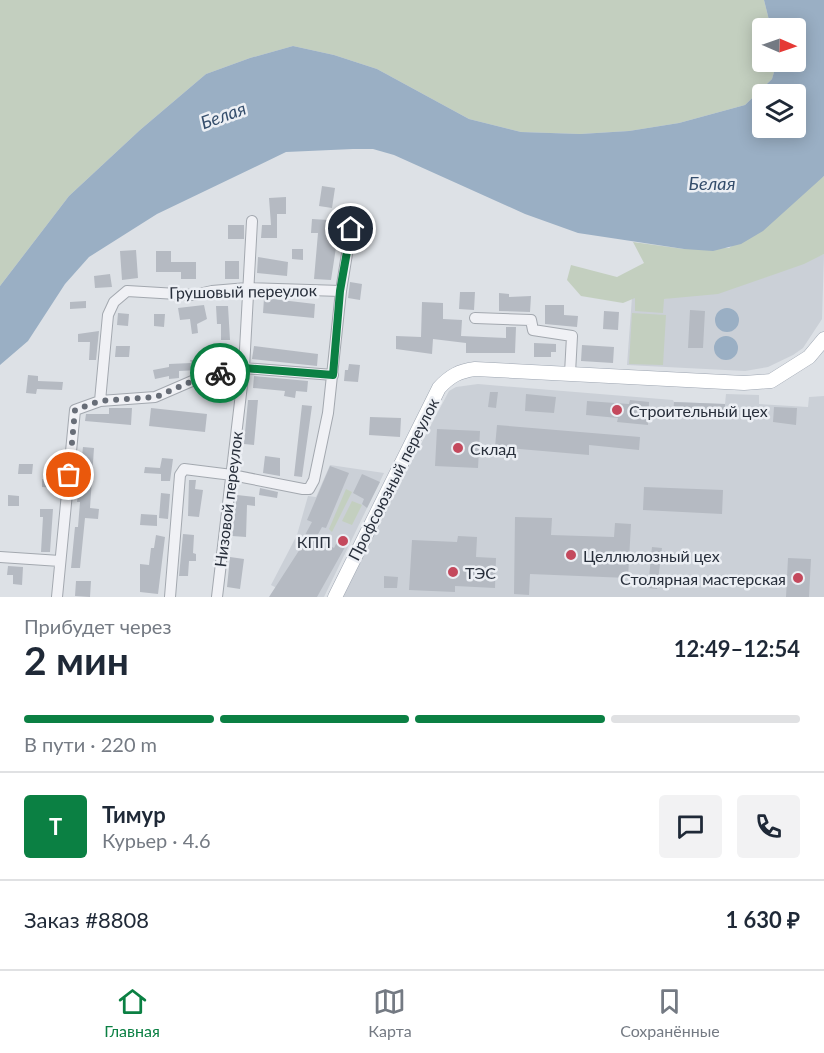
<!DOCTYPE html>
<html lang="ru">
<meta charset="utf-8">
<style>
body{margin:0;font-family:Lato,sans-serif;background:#f2f2f3;color:#1f2937;height:100vh;display:flex;flex-direction:column;font-size:22px;white-space:nowrap}
*{box-sizing:border-box;margin:0}
p{font-size:20px;color:#747a83}
.icon{flex:none;width:33px;height:33px;fill:none;stroke:currentColor;stroke-width:2;stroke-linecap:round;stroke-linejoin:round}
.map{position:relative;height:597px;overflow:hidden}
.sheet{display:flex;flex-direction:column;background:#fff;flex:1}
.sheet>*{flex:none}
.needle{width:39px;rotate:92deg}
.fabs{position:absolute;left:752px;top:18px;display:grid;gap:12px}
.fabs a{display:grid;place-items:center;width:54px;height:54px;border-radius:6px;background:#fff;box-shadow:0 3px 15px #0003;font-size:30px}
.pin{position:absolute;display:grid;place-items:center;width:51px;height:51px;color:#fff;margin:-26px;border:3px solid #fff;border-radius:50%;box-shadow:0 2px 6px #0007}
.courier{position:absolute;display:grid;place-items:center;width:60px;height:60px;margin:-30px;border:4px solid #0b8043;border-radius:50%;background:#fff;color:#222;box-shadow:0 2px 8px #0007}
.head em{font-style:normal;font-weight:700}
.head div{display:flex;flex-direction:column-reverse}
.head{display:flex;align-items:center;justify-content:space-between;height:102px;padding:0 24px}
h1{font-size:39px;font-weight:700;line-height:45px}
.bar{display:grid;grid-template-columns:repeat(4,1fr);gap:9px 6px;align-content:center;height:72px;padding:0 24px}
.bar i{height:8px;border-radius:4px;background:#e0e1e3}
.bar .selected{background:#0b8043}
.bar p{grid-column:span 4}
.line{display:flex;align-items:center;gap:15px;padding:0 24px;border-top:2px solid #e0e1e3}
.line div{flex:1}
.round{display:grid;place-items:center;flex:none;width:63px;height:63px;border-radius:6px;background:#f2f2f3}
.tab-bar{display:flex;justify-content:space-around;align-items:center;height:84px;border-top:2px solid #e0e1e3;background:#fff;font-size:16px;color:#747a83}
.tab-bar a{display:grid;justify-items:center;gap:3px}
.tab-bar .selected{color:#0b8043}
.map>svg:first-child{display:block}
.built{fill:#cbd0d7}
.green{fill:#c3cfbf}
.water{fill:#9aafc4;fill-rule:evenodd}
.building{fill:#b5bac2}
.lines{fill:none;stroke-linecap:round;stroke-linejoin:round}
.minor-casing{stroke:#a3a8af;stroke-width:12}
.major-casing{stroke:#9da5b1;stroke-width:15}
.minor{stroke:#f0f1f5;stroke-width:10}
.major{stroke:#fff;stroke-width:14}
.done{stroke:#676d77;stroke-width:6;stroke-dasharray:0 10.8}
.route{stroke:#0b8043;stroke-width:8}
.poi-dot{fill:#c4495d;stroke:#eceff4;stroke-width:2}
.labels{text-anchor:middle;dominant-baseline:central;stroke-width:5;stroke-linejoin:round;paint-order:stroke}
.street-label{font-size:16px;fill:#282f3b;stroke:#eceff4}
.poi-label{font-size:16px;fill:#282f3b;stroke:#eceff4;text-anchor:start}
.water-label{font-size:18px;font-style:italic;fill:#354e6c;stroke:#eceff4}
</style>
<div class="map">
<svg width="824" height="597" viewBox="0 0 824 597">
<rect width="100%" height="100%" fill="#dde1e6"/>
<path class="built" d="M824 254 822 319 803 348 793 355 768 367 745 371 627 365 632 297 664 299 766 277Z
M478 384 673 400 674 402 725 404 726 394 759 395V404L808 407 809 397 824 396V597H340L449 391 456 387Z
M330 465 384 473 324 597H294L271 585 297 535 308 496 316 497Z"/>
<path class="green" d="M0 0H764L771 28H762V62H777L772 79 745 105 679 123 629 131 580 134 521 132 469 119 377 69 334 55 293 46 250 58 206 74 140 130 69 196 0 286Z
M824 176V254L804 264 718 294 664 299 663 313 635 311V298L623 303 581 296 567 280 571 265 617 277 644 263 633 242 684 249 729 248Z
M632 313 666 315 663 365 629 364Z
M346 489 352 492 332 532 329 529Z
M352 501 362 505 352 525 342 521Z"/>
<path class="water" d="M764 0H824V176L763 231 741 244 713 251 684 249 578 233 525 214 394 155 373 149H353L286 152 157 214 89 257 65 284 28 341 0 365V286L69 196 140 130 206 74 250 58 293 46 334 55 377 69 469 119 521 132 580 134 629 131 679 123 745 105 772 79 777 62H795V28H771ZM762 94H795V128H762Z
M715 320a12 12 0 1 1 24 0a12 12 0 1 1-24 0Z
M714 348a12 12 0 1 1 24 0a12 12 0 1 1-24 0Z"/>
<path class="building" d="M322 186 335 188 332 208 319 206Z
M286 197V214H277V238H261L262 225H271L269 198Z
M312 219 328 220 327 240 337 241 331 280 314 279 318 233H311Z
M228 225H244V239H228Z
M292 249H303V260L292 259Z
M136 250 138 278 122 280 120 251Z
M156 251H171V262H196V279H181V272H156Z
M258 257 288 262 287 276 257 273Z
M225 261H239V279H225Z
M110 274 112 287 95 288 94 276Z
M350 282 362 284 360 300 348 298Z
M460 292H475L474 310 459 309Z
M499 293 509 294V297L531 296 530 312 499 311Z
M264 298 315 304 314 318 263 313Z
M86 301V308L70 309V302Z
M422 302 443 303V319L462 320 461 336 506 338V327H516L515 353H466V343L433 339 432 354 396 349V336L421 337Z
M204 305 207 319 197 324 198 333 192 334 190 319 180 320 178 308Z
M545 305H564V315L578 316 577 327 545 324Z
M216 306H228L230 340H221V324H217Z
M690 310 705 311 703 348H688Z
M604 311 619 312 618 330 603 329Z
M118 313 129 314 128 326 117 325Z
M154 314H165L164 327 154 326Z
M99 331 96 360H89L90 342H78V334Z
M534 343 556 344V352H551V357H534Z
M582 345 614 347 613 363 581 361Z
M116 346H130L129 357H115Z
M254 346 318 354 317 366 252 359Z
M217 350 221 364 212 366 208 352Z
M190 360H199V370L179 371V378L169 379V376L155 379 153 370 169 367V364L191 363Z
M349 364 360 365 358 382 344 381 345 370H348Z
M28 375 38 376V381L63 382 62 390 37 389 36 394 26 393Z
M254 376 308 381 307 392 296 391 295 398 284 396 285 391 253 388Z
M490 392H498L496 408 488 407Z
M526 394 556 397 554 413 525 411Z
M248 400H258L254 445 244 444Z
M630 400 649 402 648 425 617 422 618 418 586 415 587 401 629 404Z
M674 402 725 404V419L673 417Z
M302 405 312 406 302 477 294 476Z
M774 407 797 408 796 425 773 422Z
M109 408H132L131 425 85 421 86 414H109Z
M151 408 207 414 205 432 149 426Z
M370 417 401 418 400 437 369 435Z
M497 425 640 437 639 450 589 445V455L495 447Z
M437 429 480 431 478 468 435 466Z
M83 447 94 448 90 508 99 509 98 519 85 518 80 568H71L75 527H78L80 502H77Z
M265 456 280 458V476L263 473Z
M162 458 173 459 170 481H161V474L144 473 145 467 160 468Z
M19 464H33L32 474H18Z
M330 466 349 473 326 528 322 527 316 538 334 548 340 536 349 540 317 597H269L300 549 298 548 312 522 307 520Z
M362 474 380 482 367 508 362 504 364 499 353 493Z
M42 479H56V488L42 487Z
M189 480H196L195 489 203 490 199 517 188 516Z
M644 487 723 490 722 514 643 510Z
M260 488 278 492 277 498 259 495Z
M161 493 170 494 168 519 159 518Z
M8 495 19 496V506H8Z
M237 495 255 497V506L247 505 246 537 232 536Z
M40 509H53L50 552H41L43 517H40Z
M141 514 157 515V526L140 525Z
M515 517 552 518 551 535 614 537 615 523 631 524 628 578 530 574 529 595 514 594Z
M183 534 194 535 193 553 196 554V561H189L188 576H179Z
M156 535 165 537 158 594 140 592V564L149 565 151 548H154Z
M458 536 477 537 476 557 496 558 495 588 455 586V592L409 590 412 540 457 542Z
M652 547 662 548 657 589 648 588Z
M230 557 244 559 240 589 227 587Z
M788 558 811 559 809 597H786Z
M8 566 23 567 22 585 13 584V575H7Z
M384 576 398 577 397 588H384Z
M76 581H91L90 597 75 596Z"/>
<g class="lines">
<defs>
<path id="minor" d="M475 318 531 320 533 330 572 336 570 373
M100 401 108 315 114 302 127 291 194 295 212 291 247 288 341 291
M0 557 60 561
M57 597 75 410 100 401 155 397 206 375 244 368 333 375
M170 597 180 475 184 469 232 475 303 489H309L314 480 328 413 341 291 351 229
M217 597 244 368 252 221"/>
<path id="major" d="M335 597 439 388C450 376 459 371 475 369L744 383 771 381 809 357 824 339"/>
</defs>
<use href="#minor" class="minor-casing"/>
<use href="#major" class="major-casing"/>
<use href="#minor" class="minor"/>
<use href="#major" class="major"/>
</g>
<g class="lines">
<path class="done" d="M69 475 75 410 100 401 156 397 206 375 220 373"/>
<path class="route" d="M220 373 244 368 333 375 340 291 351 229"/>
</g>
<g class="poi-dot">
<circle cx="617" cy="410" r="6"/>
<circle cx="458" cy="448" r="6"/>
<circle cx="343" cy="541" r="6"/>
<circle cx="571" cy="555" r="6"/>
<circle cx="453" cy="572" r="6"/>
<circle cx="798" cy="578" r="6"/>
</g>
<g class="labels">
<g class="street-label">
<text transform="translate(243 291) rotate(-1)">Грушовый переулок</text>
<text transform="translate(393 479) rotate(-63)">Профсоюзный переулок</text>
<text transform="translate(228 499) rotate(-83)">Низовой переулок</text>
</g>
<g class="poi-label">
<text x="629" y="410">Строительный цех</text>
<text x="470" y="448">Склад</text>
<text x="331" y="541" text-anchor="end">КПП</text>
<text x="583" y="555">Целлюлозный цех</text>
<text x="465" y="572">ТЭС</text>
<text x="786" y="578" text-anchor="end">Столярная мастерская</text>
</g>
<g class="water-label">
<text transform="translate(223 115) rotate(-20)">Белая</text>
<text x="712" y="183">Белая</text>
</g>
</g>
</svg>
<div class="fabs">
<a><svg class="needle" viewBox="-14 -14 28 28"><path d="M0-13l5 13h-10z" fill="#e53935"/><path d="M0 13l5-13h-10z" fill="#747a83"/></svg></a>
<a><svg class="icon" aria-label="layers" viewBox="0 0 24 24"><path d="M12 4l9 5-9 5-9-5zM3 14l9 5 9-5"/></svg></a>
</div>
<div class="pin" style="left:69px;top:475px;background:#ea580c"><svg class="icon" aria-label="bag" viewBox="0 0 24 24"><path d="M5 8h14l-1 12H6zM9 8a3 3 0 0 1 6 0"/></svg></div>
<div class="pin" style="left:351px;top:229px;background:#1f2937"><svg class="icon" aria-label="home" viewBox="0 0 24 24"><path d="M3 11l9-7 9 7M6 9v11h12V9"/></svg></div>
<div class="courier" style="left:220px;top:373px"><svg class="icon" aria-label="bike" viewBox="0 0 24 24"><circle cx="6" cy="16" r="4"/><circle cx="18" cy="16" r="4"/><path d="M6 16l4-8h5l3 8M10 8l3 8H6M13 5h3"/></svg></div>
</div>
<section class="sheet">
<div class="head"><div><h1>2 мин</h1><p>Прибудет через</p></div><em>12:49–12:54</em></div>
<div class="bar"><i class="selected"></i><i class="selected"></i><i class="selected"></i><i></i><p>В пути · 220 m</p></div>
<div class="line" style="height:108px"><b class="round" style="background:#0b8043;color:#fff">Т</b><div><b>Тимур</b><p>Курьер · 4.6</p></div><a class="round"><svg class="icon" aria-label="chat" viewBox="0 0 24 24"><path d="M4 5h16v11H9l-5 4z"/></svg></a><a class="round"><svg class="icon" aria-label="phone" viewBox="0 0 24 24"><path d="M5 4h4l2 5-3 2q2 4 5 5l2-3 5 2v4C11 20 4 13 5 4z"/></svg></a></div>
<div class="line" style="height:78px"><div>Заказ #8808</div><b>1 630 ₽</b></div>
</section>
<nav class="tab-bar">
<a class="selected"><svg class="icon" aria-label="home" viewBox="0 0 24 24"><path d="M3 11l9-7 9 7M6 9v11h12V9"/></svg>Главная</a>
<a><svg class="icon" aria-label="map" viewBox="0 0 24 24"><path d="M3 6l6-2 6 2 6-2v14l-6 2-6-2-6 2zM9 4v14M15 6v14"/></svg>Карта</a>
<a><svg class="icon" aria-label="saved" viewBox="0 0 24 24"><path d="M7 4h10v16l-5-4-5 4z"/></svg>Сохранённые</a>
</nav>
